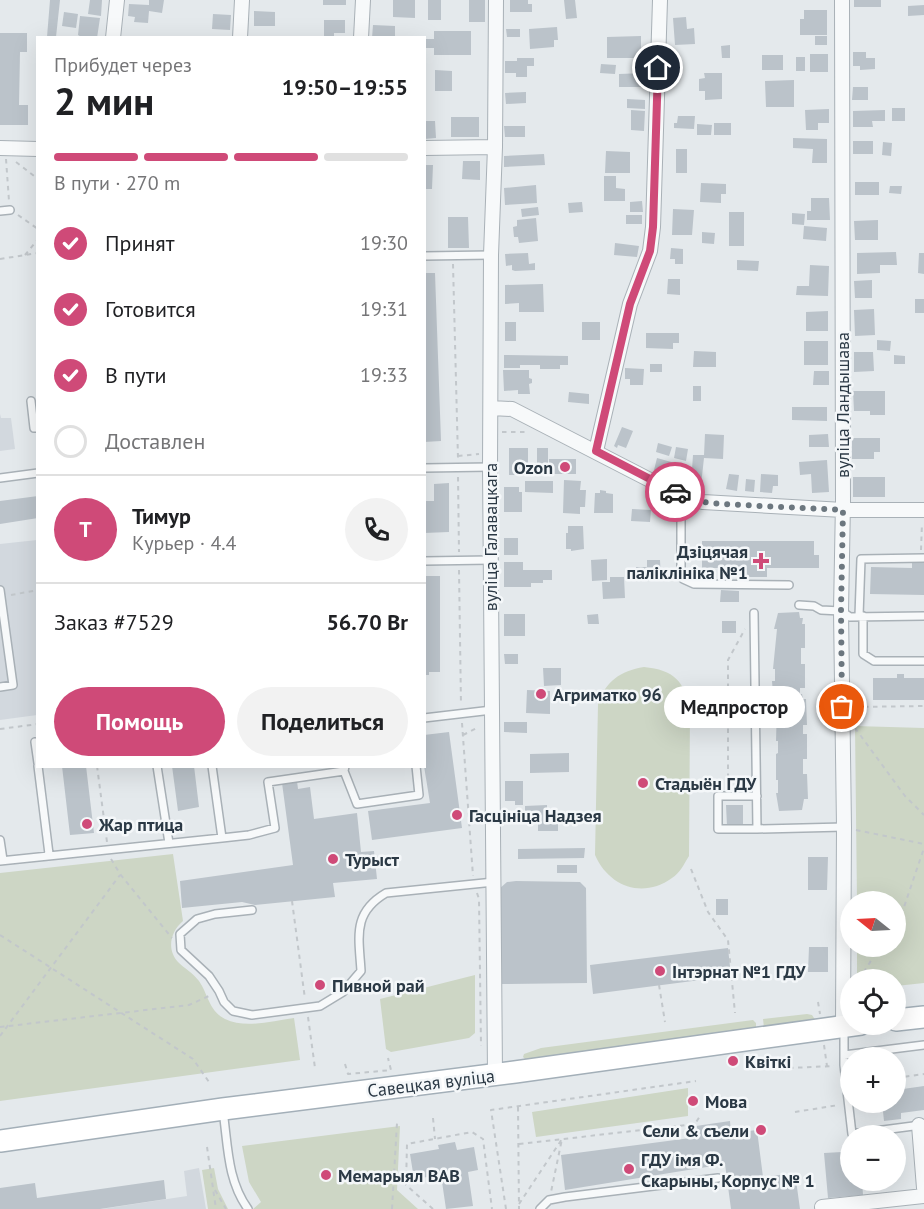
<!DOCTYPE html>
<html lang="ru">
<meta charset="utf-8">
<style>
body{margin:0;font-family:"PT Sans",sans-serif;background:#f2f2f2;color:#202124;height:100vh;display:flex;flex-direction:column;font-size:22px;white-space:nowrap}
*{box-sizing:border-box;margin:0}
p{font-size:20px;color:#757577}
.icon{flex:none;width:33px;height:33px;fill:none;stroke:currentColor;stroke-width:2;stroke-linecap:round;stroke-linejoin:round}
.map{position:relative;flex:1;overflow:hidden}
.panel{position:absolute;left:36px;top:36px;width:390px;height:732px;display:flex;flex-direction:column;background:#fff;border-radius:0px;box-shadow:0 6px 24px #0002}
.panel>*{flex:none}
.needle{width:39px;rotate:288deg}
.controls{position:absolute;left:840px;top:891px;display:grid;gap:12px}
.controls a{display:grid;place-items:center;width:66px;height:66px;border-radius:50%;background:#fff;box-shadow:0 6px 24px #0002;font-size:30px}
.pin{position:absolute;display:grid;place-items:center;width:51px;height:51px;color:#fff;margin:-26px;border:3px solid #fff;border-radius:50%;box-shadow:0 2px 6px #0007}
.courier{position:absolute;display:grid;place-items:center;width:60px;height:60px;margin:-30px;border:4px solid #cf4a78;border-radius:50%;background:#fff;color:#222;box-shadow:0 2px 8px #0007}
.bubble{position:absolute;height:42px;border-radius:21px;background:#fff;box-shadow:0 6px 24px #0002;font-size:20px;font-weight:700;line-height:42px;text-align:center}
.headline em{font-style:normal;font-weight:700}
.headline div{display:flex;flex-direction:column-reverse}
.headline{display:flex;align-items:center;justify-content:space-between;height:102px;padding:0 18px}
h1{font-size:39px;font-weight:700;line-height:45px}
.bar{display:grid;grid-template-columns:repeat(4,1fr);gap:9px 6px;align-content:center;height:72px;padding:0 18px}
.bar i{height:8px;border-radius:4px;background:#e0e0e0}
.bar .on{background:#cf4a78}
.bar p{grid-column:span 4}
.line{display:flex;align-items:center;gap:15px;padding:0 18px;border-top:2px solid #e0e0e0}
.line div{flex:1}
.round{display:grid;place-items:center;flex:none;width:63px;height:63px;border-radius:32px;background:#f2f2f2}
ol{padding:0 18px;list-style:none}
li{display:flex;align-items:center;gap:18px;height:66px}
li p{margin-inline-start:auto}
li .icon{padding:6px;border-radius:50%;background:#cf4a78;color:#fff;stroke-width:4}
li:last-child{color:#757577}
li i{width:33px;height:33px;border:3px solid #e0e0e0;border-radius:50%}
.primary-button{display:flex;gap:12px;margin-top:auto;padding:12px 18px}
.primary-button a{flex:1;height:69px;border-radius:36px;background:#cf4a78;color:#fff;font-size:24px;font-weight:700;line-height:69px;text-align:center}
.primary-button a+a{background:#f2f2f2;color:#202124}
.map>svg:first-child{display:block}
.built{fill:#d2d8de}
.green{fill:#cdd6c5}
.building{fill:#bbc3ca}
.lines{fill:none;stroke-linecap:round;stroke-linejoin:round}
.service-casing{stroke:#a9b1b7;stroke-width:10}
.minor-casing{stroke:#a9b1b7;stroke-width:16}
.primary-casing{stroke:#a3afb8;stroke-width:24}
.path{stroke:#c2c7cb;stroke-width:2;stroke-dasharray:4.5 4.5;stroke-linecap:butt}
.service{stroke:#f7f9fa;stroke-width:7}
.minor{stroke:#f7f9fa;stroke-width:14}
.primary{stroke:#fff;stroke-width:21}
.done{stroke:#6c777f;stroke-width:6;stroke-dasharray:0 10.8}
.route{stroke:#cf4a78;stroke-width:8}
.poi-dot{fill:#cf4a78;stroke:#f4f7f9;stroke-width:2}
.labels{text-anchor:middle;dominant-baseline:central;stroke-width:5;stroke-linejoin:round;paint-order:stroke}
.street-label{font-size:18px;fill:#2b3945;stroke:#f4f7f9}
.poi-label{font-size:18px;font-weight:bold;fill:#2b3945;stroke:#f4f7f9;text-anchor:start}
</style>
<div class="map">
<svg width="924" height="1209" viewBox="0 0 924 1209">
<rect width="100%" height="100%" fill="#e4e9ec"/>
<path class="built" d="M0 414 1 418H11L15 449 0 451Z
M37 540V715L0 720V544Z
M199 1168 206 1209H102L187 1196 184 1171Z"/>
<path class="green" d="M644 667C674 670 685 681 690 711L689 856C684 864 680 873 672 878 643 899 609 887 595 855L598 704C606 681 620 671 644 667Z
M855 726 924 728V983L896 986V980L857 979V947L896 946V902L857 901Z
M173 854 183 921C171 931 166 949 178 962 184 968 193 973 199 981 208 994 209 1011 225 1019 245 1029 272 1021 294 1018L300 1060 0 1101V873Z
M475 975V1033L469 1038 391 1052 386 1049 380 999Z
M807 1014 812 1015 816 1021 764 1028 763 1019Z
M753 1020 756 1023V1027L753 1030 535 1059H525L523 1057 524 1054 541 1048Z
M688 1088V1116L536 1137 532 1112Z
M400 1126 397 1190 418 1209H253L261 1202 249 1182 242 1146Z
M214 1168 218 1189 228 1209H208L202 1170Z"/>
<path class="building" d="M50 0H60L56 37H47Z
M90 0H102L101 16 88 14Z
M149 0H164L162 13 149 11 148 23 134 22 135 17 128 16 129 4 149 5Z
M323 0H346V5H323Z
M393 0H415V18L393 17Z
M428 0H441V20H428Z
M469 0H485V22H469Z
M510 0H528V4H532V12H510Z
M564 0H575L577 18 566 19Z
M854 0H881V7H854Z
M924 5V15L908 16V6Z
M804 10H827V35H800V19H804Z
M254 11 275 12V26H254Z
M64 12 78 14 76 28 62 26Z
M213 14 231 15 230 30 212 29Z
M80 16 100 18 97 38H83L78 35Z
M686 17 687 29 694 28 695 44 675 45 673 18Z
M324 20H345V33H334V38H324Z
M373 25 395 26V38H372Z
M557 27 558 40H554V47L530 49 529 29Z
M506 29H520V37H507Z
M434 31H471V55H434V48H424V39H434Z
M0 33H27V52H20L19 105H28V125H0Z
M641 36V58H607V37Z
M815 36H827V45H815Z
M730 45V58H722L721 46Z
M853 52H866V58H875V69L860 70V66H853Z
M810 54H828V72H810Z
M762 55H783V70H762Z
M796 57H805V71H796Z
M517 58H534V66H527V77H516V73H505V61H517Z
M601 64 616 65 615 74 600 73Z
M435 70 452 71V91H435Z
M645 73V87H619V74Z
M704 73H722V99L705 100V91H699V79L705 78Z
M794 80V107H766L765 81Z
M853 87H868V100H852Z
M526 92V103L506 104 505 93Z
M627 99 645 100V109L627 108Z
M892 108H905V121H892Z
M829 109V123H818V130H806L805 110Z
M631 110 645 111 644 131 631 130Z
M885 110V121H872L873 127H853V111Z
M678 116H695L694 129 674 128V123H677Z
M451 117H479V137H451Z
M424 121H435L436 138 424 139Z
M714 123H731V135H714Z
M697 124 712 125 711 135H697Z
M504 126H525V137H505Z
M793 138 827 139V163H812L813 149 793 148Z
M853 141H873V154H853Z
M883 142 892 143 891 156 882 155Z
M676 149H687V173H676Z
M606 151 630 152V173H605Z
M544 154 545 165 504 167V156Z
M463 161H480V180L462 179Z
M424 165H433L432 189H424Z
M604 176H616V188L625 189V201H604Z
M855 182H879V195H855Z
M701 183 726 184V194H721V203L700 202Z
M536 185 537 203 505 205 504 188Z
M890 186H902L901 194 889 193Z
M811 198H829L830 220H807V211H811Z
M642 201 643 212H630V202Z
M582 202 583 212 569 213 568 203Z
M538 207 539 215 522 217 521 209Z
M673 209 694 210 692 235H672Z
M729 212H744V246H729Z
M792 213 805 214 804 225 792 224Z
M626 215H642V224H626Z
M448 217H468L469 248H448Z
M536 218 538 241 519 243 518 237H514L513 227 517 226V220Z
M878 220V240H855L854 221Z
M804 226 827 228 826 241 803 239Z
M702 232 715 233 714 244 702 243Z
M615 243 639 246 637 257 614 255Z
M671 248 683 249V264H675V259H670Z
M896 252 897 265H880V273L857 274V253Z
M528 253 529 264 535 263V270L515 271 512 270V265L506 266 505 254Z
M919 253H924V274L918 273Z
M737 260 759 261 758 271 737 270Z
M810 265 829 266 828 296 796 295 797 286H809Z
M424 273H435L441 441 424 442Z
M668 279H680V295L667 294Z
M872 280V298H855L854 281Z
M543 284 544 312H519V303L505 304V285Z
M915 299H924V313H915Z
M874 309 875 335 855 336 854 310Z
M828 311V331H806V312Z
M505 322H516V341H505Z
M582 322H600V340H582Z
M646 333H679V343H673V349L646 348Z
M877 340 891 341 890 351 877 350Z
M804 341H828V365H804Z
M694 351 716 352V367H693Z
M854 352H873L874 371 854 372Z
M504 355 568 356V365H560V369H540V365H520V368H504Z
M894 355 905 356V364H894Z
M650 364H662V372H650Z
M625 368 644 369 643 385H630V379H625Z
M503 370H529V378L532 379V383L529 384 530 394H518V390L504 391Z
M814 371H829V385H813Z
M693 386H701V401H693Z
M853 391H885V415H870V411H854Z
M569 392 589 394V404L568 402Z
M792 407H827V421L792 420Z
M622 427 633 431 626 448 618 445 617 448 614 446Z
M705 434 724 435 723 459 704 458 701 485 691 484 693 455H704Z
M828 434 829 447H809V435Z
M852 438H880V452H874V459H852Z
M658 443 672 447 669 456 656 452Z
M676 447 688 449 686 461 674 458Z
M509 448H528V475H509Z
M537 448H548V474H537Z
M657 458 682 465 679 476 654 470Z
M549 459H576V474H549Z
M827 460 829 492 812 493 811 474 800 475 799 462Z
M729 474 739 475 737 491 726 489Z
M761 474 778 475V486H773L772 493 760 492Z
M853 477H885V497H853Z
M746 479 755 480 754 492 745 491Z
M564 480 581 481 580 490H586L585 507H580V514L563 513Z
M525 481H553V493L525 492Z
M449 483V532L424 533V501H434V484Z
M504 487H519V492H522V512H504Z
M600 490 606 491V493L613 494V513H594L595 493H600Z
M38 496V518L0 524V501Z
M632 509 651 510 650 522 631 521Z
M568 526H583L584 549 571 551V549H566V533H568Z
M504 538H518V555H504Z
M702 541H814V555H819V568H767V577H742V568H702Z
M607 559V580L592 581 591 560Z
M647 560H660L661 581H636V567H647Z
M504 562H523V570H552V580H543V583H531V587H504Z
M912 562H924V595L870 594 871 567 912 568Z
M424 576H440V672H429V675H424Z
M610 577H624L625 598 603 599 602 582H610Z
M721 590 739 591V602H720Z
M799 612 800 618H803L802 624H805V648H801V664H805V688H800V694H802L803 699H806L807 725H803V734H807V759H803V774H807L808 799H804L802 810 779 811 776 793H778V780H776V754L778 753V741H776L777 706H775L777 694H773L772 681H775V669H773L777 629H774L778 613Z
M504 614H525V636H504Z
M598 614 599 624H588L587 615Z
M722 621H736V633H722Z
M504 654H518V664H505Z
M543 668H561V685L544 686Z
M897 674H904V678H924V700H873V678H897Z
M527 690 550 691V714L526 713Z
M504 722H527V733L504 732Z
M449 732 462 828 372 840 368 811 430 803 424 766V735Z
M569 753V772L530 773V754Z
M62 766H86L94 833 70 835Z
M172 766H194L199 807 178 811Z
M297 781 298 789 310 787 314 819 357 813 361 852 374 851 377 879 333 883 335 897 255 905 242 902 182 908 180 881 293 865 282 783Z
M505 781H523V805H515V801H505Z
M547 805V815H558V831H538V816H525V806Z
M726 805H743V826H727Z
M585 848 584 858 518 859V849Z
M808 857H828L827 890H808Z
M557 865H577V873H557Z
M516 881 580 882 586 888 587 983 501 984 499 889 507 882Z
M716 899H728V915H716Z
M809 947H828V972H808Z
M728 948 731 976 593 994 590 965Z
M924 1086V1110L901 1113V1119L884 1121 882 1102H896V1090Z
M730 1121 731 1133 757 1130 763 1177 795 1173 800 1209H731L725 1164 565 1190 561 1155 698 1137 696 1126Z
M455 1142 457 1150 474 1147 478 1170 468 1172 473 1206 446 1209 441 1175 414 1179 410 1154 439 1149 438 1145Z
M842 1152 843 1171H850V1180H862L863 1195 828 1198 824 1153Z
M164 1180 166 1199 100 1209H0V1188L35 1183 37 1198Z"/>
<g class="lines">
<defs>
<path id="service" d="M0 211 10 210
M424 256 491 255
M31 401 34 428H38
M424 468 490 467
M0 478 38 473
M681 496V572L683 579 694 584 789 585
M424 561 491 560
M0 590 13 685 0 687
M799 605 814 606 821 610 841 611 850 617 924 616
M754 613 757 829 844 827
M859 616 861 559 924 558
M863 616V654L874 661H924
M424 718 492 710
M35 742 38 763
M38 766 49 854
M157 766 169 843
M344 771 357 804 419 795 416 766
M757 796H718V829H757
M222 838 249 835 275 828 268 782 344 771 345 766
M0 840 3 860
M0 861 222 838 212 766
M252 910 215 914 197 919 180 934 181 950 209 976 219 991 224 1002 233 1011 252 1015 320 1006 343 992 361 971C359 937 352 913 386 893L494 882
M844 1029V1065L852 1134 921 1125
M844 1055 924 1045
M223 1111C228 1145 227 1180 248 1209
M540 1209 549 1200 565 1197 718 1178"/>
<path id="minor" d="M842 0 843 502 841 611 844 827 843 1027
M113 38 117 0
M240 38 242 0
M361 38 363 0
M0 148 38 149
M424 148 495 147
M491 408 512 409 681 496 703 502 843 510H924
M596 451 630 304 650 251 653 227 660 0
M495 1075 490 467 491 255 495 147 496 0
M919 1125 924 1188
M822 1207 924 1196"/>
<path id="primary" d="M896 1020 924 1017
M0 1141 223 1109 515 1072 861 1024"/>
</defs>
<use href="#service" class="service-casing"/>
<use href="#minor" class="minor-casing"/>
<use href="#primary" class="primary-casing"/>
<path class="path" d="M6 159 9 201
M16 162 38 179
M18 215 38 229
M25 255 38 239
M0 259 38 253
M453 264 458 459
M502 432H526
M458 456 479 454
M458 477 459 552
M921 550 922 523
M459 570 461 705
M11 595 38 590
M855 707 924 706
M462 723 473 876
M855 728 905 796 924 815
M0 729 38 724
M463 735 479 727
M97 766 107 842
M728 787V660L745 629
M856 830 924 844
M111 859 120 874 172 938
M691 869 708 912 728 940 735 1013
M477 893 479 899 481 1046
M292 901 305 999
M896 922 903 910 924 848
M0 935 193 1059 209 1082
M859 980 880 946
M659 985 665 1022
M818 1002 820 1014
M308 1017 315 1068
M0 1027 189 1005 211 995
M0 1036 120 875
M824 1045 827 1066
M345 1064 348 1074 391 1070 388 1058
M789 1068 834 1066
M896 1078 924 1074
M518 1107 519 1209
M795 1112 839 1105
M433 1118 435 1139
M519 1144 695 1124 700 1116
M207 1147 216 1209
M215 1190 226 1209
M519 1204 562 1139 551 1192
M392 1209 397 1123
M433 1209 406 1185 407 1144 472 1132 483 1139 492 1209
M506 1209 491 1110 696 1081"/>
<use href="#service" class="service"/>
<use href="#minor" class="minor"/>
<use href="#primary" class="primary"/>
</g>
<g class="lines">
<path class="done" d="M675 492 703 502 721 504 843 510 841 611 842 707"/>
<path class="route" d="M658 68 653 227 650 251 630 304 596 451 675 492"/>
</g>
<g class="poi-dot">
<circle cx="565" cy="467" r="6"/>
<path d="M758 552h6v6h6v6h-6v6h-6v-6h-6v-6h6z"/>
<circle cx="541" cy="694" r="6"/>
<circle cx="643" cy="783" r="6"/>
<circle cx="457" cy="815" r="6"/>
<circle cx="87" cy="824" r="6"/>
<circle cx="333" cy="859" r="6"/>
<circle cx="660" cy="971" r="6"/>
<circle cx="320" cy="985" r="6"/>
<circle cx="733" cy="1061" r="6"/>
<circle cx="693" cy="1101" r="6"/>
<circle cx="761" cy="1130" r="6"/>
<circle cx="629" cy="1169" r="6"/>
<circle cx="326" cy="1175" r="6"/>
</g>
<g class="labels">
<g class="street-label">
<text transform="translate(842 405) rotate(-90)">вуліца Ландышава</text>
<text transform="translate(490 537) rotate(-90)">вуліца Галавацкага</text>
<text transform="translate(431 1083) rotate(-7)">Савецкая вуліца</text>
</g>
<g class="poi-label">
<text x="553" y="467" text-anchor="end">Ozon</text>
<text x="748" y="551" text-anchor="end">Дзіцячая<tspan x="748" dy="21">паліклініка №1</tspan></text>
<text x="553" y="694">Агриматко 96</text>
<text x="655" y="783">Стадыён ГДУ</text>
<text x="469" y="815">Гасцініца Надзея</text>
<text x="99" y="824">Жар птица</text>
<text x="345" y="859">Турыст</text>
<text x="672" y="971">Інтэрнат №1 ГДУ</text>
<text x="332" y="985">Пивной рай</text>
<text x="745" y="1061">Квіткі</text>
<text x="705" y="1101">Мова</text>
<text x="749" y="1130" text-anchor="end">Сели &amp; съели</text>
<text x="641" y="1159">ГДУ імя Ф.<tspan x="641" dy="21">Скарыны, Корпус № 1</tspan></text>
<text x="338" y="1175">Мемарыял ВАВ</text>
</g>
</g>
</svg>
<div class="controls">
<a><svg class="needle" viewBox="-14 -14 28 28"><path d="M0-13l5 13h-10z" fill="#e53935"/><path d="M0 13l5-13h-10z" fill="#757577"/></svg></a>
<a><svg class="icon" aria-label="locate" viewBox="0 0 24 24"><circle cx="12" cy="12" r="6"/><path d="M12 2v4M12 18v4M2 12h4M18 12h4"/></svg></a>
<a>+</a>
<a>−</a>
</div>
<div class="pin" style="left:842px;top:707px;background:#ea580c"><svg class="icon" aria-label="bag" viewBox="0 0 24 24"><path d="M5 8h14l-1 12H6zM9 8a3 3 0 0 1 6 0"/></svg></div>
<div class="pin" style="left:658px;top:68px;background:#1f2937"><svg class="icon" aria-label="home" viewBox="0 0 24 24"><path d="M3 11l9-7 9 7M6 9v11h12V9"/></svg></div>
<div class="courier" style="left:675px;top:492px"><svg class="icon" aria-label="car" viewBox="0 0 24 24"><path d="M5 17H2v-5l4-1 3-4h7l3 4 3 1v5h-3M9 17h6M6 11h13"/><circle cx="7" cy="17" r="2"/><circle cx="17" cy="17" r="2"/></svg></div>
<div class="bubble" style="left:664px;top:686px;width:141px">Медпростор</div>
<section class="panel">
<div class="headline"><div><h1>2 мин</h1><p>Прибудет через</p></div><em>19:50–19:55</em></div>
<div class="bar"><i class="on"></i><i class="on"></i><i class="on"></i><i></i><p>В пути · 270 m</p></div>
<ol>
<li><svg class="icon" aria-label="check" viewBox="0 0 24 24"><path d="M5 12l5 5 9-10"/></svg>Принят<p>19:30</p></li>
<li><svg class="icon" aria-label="check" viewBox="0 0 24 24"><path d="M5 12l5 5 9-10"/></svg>Готовится<p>19:31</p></li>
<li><svg class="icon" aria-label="check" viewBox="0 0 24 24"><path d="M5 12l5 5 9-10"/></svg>В пути<p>19:33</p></li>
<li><i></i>Доставлен</li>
</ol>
<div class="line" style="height:108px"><b class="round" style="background:#cf4a78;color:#fff">Т</b><div><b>Тимур</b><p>Курьер · 4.4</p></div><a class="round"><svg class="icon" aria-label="phone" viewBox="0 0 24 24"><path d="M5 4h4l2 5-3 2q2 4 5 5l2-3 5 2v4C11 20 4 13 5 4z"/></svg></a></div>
<div class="line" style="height:78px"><div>Заказ #7529</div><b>56.70 Br</b></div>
<div class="primary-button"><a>Помощь</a><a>Поделиться</a></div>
</section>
</div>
